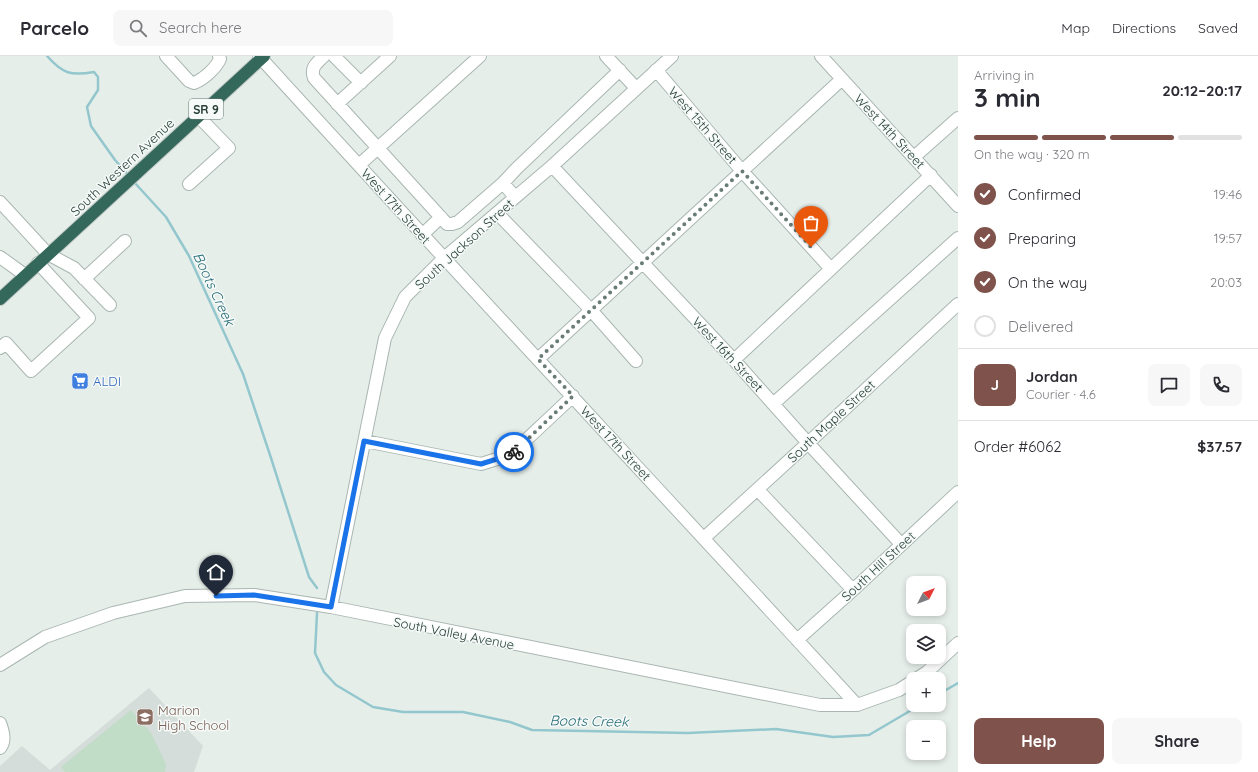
<!DOCTYPE html>
<meta charset="utf-8">
<style>
body{margin:0;font-family:Quicksand,sans-serif;background:#f7f7f7;color:#2b2b33;height:100vh;display:flex;flex-direction:column;font-size:15px;white-space:nowrap}
*{box-sizing:border-box;margin:0}
p{font-size:13px;color:#7c7c81}
.icon{flex:none;width:22px;height:22px;fill:none;stroke:currentColor;stroke-width:2;stroke-linecap:round;stroke-linejoin:round}
.map{position:relative;flex:1;overflow:hidden}
.sheet{display:flex;flex-direction:column;background:#fff;width:300px}
.sheet>*{flex:none}
.needle{width:26px;rotate:48deg}
.fabs{position:absolute;left:906px;top:520px;display:grid;gap:8px}
.fabs a{display:grid;place-items:center;width:40px;height:40px;border-radius:8px;background:#fff;box-shadow:0 2px 6px #0003;font-size:20px}
.pin{position:absolute;display:grid;place-items:center;width:34px;height:34px;color:#fff;margin:-41px -17px;border-radius:50% 50% 50% 0;rotate:-45deg;box-shadow:0 0 4px #0007}
.pin .icon{rotate:45deg}
.courier{position:absolute;display:grid;place-items:center;width:40px;height:40px;margin:-20px;border:3px solid #1a73e8;border-radius:50%;background:#fff;color:#222;box-shadow:0 1px 5px #0007}
.summary em{font-style:normal;font-weight:800}
.summary div{display:flex;flex-direction:column-reverse}
.summary{display:flex;align-items:center;justify-content:space-between;height:68px;padding:0 16px}
h1{font-size:26px;font-weight:800;line-height:30px}
.bar{display:grid;grid-template-columns:repeat(4,1fr);gap:6px 4px;align-content:center;height:48px;padding:0 16px}
.bar i{height:5px;border-radius:3px;background:#e1e1e2}
.bar .active{background:#7f534c}
.bar p{grid-column:span 4}
.line{display:flex;align-items:center;gap:10px;padding:0 16px;border-top:1px solid #e1e1e2}
.line div{flex:1}
.round{display:grid;place-items:center;flex:none;width:42px;height:42px;border-radius:8px;background:#f7f7f7}
ol{padding:0 16px;list-style:none}
li{display:flex;align-items:center;gap:12px;height:44px}
li p{margin-inline-start:auto}
li .icon{padding:4px;border-radius:50%;background:#7f534c;color:#fff;stroke-width:4}
li:last-child{color:#7c7c81}
li i{width:22px;height:22px;border:2px solid #e1e1e2;border-radius:50%}
.primary-button{display:flex;gap:8px;margin-top:auto;padding:8px 16px}
.primary-button a{flex:1;height:46px;border-radius:8px;background:#7f534c;color:#fff;font-size:16px;font-weight:800;line-height:46px;text-align:center}
.primary-button a+a{background:#f7f7f7;color:#2b2b33}
header{display:flex;align-items:center;gap:24px;box-sizing:border-box;height:56px;padding:0 20px;background:#fff;border-bottom:1px solid #e1e1e2}
header strong{font-size:19px}
nav{display:flex;gap:22px;margin-inline-start:auto;font-size:14px}
.search{width:280px;height:36px;background:#f7f7f7;display:flex;align-items:center;gap:10px;box-sizing:border-box;padding:0 14px;border-radius:8px;color:#7c7c81;font-size:15px}
main{display:flex;flex:1;min-height:0}
.map>svg:first-child{display:block}
.built{fill:#d4ddd9}
.green{fill:#c1dcc7}
.lines{fill:none;stroke-linecap:round;stroke-linejoin:round}
.stream{stroke:#93c7cd;stroke-width:2.5}
.minor-casing{stroke:#a9b6b1;stroke-width:14}
.highway-casing{stroke:#c2c9c7;stroke-width:14}
.minor{stroke:#fff;stroke-width:12}
.highway{stroke:#34685b;stroke-width:12}
.done{stroke:#697c76;stroke-width:4;stroke-dasharray:0 7.2}
.route{stroke:#1a73e8;stroke-width:5}
.labels{text-anchor:middle;dominant-baseline:central;stroke-width:3;stroke-linejoin:round;paint-order:stroke}
.shield{fill:#f6faf8;stroke:#647671;stroke-width:1}
.shield-label{font-size:12px;font-weight:bold;fill:#263e37}
.street-label{font-size:13px;fill:#263e37;stroke:#f6faf8}
.shop-label{font-size:13px;fill:#366cbe;stroke:#f6faf8;text-anchor:start}
.education-label{font-size:13px;fill:#785e54;stroke:#f6faf8;text-anchor:start}
.water-label{font-size:14px;font-style:italic;fill:#256c76;stroke:#f6faf8}
</style>
<header>
<strong>Parcelo</strong>
<div class="search"><svg class="icon" aria-label="search" viewBox="0 0 24 24"><circle cx="10" cy="10" r="6"/><path d="M15 15l6 6"/></svg>Search here</div>
<nav><a>Map</a><a>Directions</a><a>Saved</a></nav>
</header>
<main>
<div class="map">
<svg width="958" height="716" viewBox="0 0 958 716">
<rect width="100%" height="100%" fill="#e6eeea"/>
<path class="built" d="M149 632 203 690 194 716H0V710L22 690 50 714Z"/>
<path class="green" d="M131 654 151 677 166 708 165 716H65L61 711Z"/>
<g class="lines">
<path class="stream" d="M47 0C63 18 71 20 94 16L98 21V34L87 51 91 70 115 104 129 120
M134 126 166 161 189 200 243 318 271 402 309 521 317 532
M317 557 315 597 324 616 336 629 373 651 403 656H463L510 666 532 674 688 677 776 673 833 681 869 679 920 649
M939 638 958 627"/>
<defs>
<path id="minor" d="M166 0 189 25 194 27C204 23 216 12 220 3L219 0
M259 0C457 218 658 432 857 649
M324 0C317 7 310 11 314 22L447 168H452L458 166 503 127 515 141
M334 0 361 27
M606 0 636 32
M821 0 958 150
M656 14 742 115 831 213
M337 48 390 0
M914 101 958 62
M359 109 480 0
M552 110 734 304 808 387 901 488
M503 127 516 113 620 14
M189 128 229 92 198 60
M0 146 48 198 74 212 110 249
M497 157 591 254 636 305
M422 179 441 161
M0 201 25 219
M84 223 125 185
M0 292 6 287 31 315 89 262 38 207
M538 303 842 23
M734 304 931 119
M773 348 958 182
M365 385 481 408 510 399 573 340
M758 434 853 534
M704 482 808 387 958 248
M331 551 385 282 405 241 444 202 552 110 672 0
M797 584 853 534 958 436
M0 609 45 581 113 557 185 540 254 539 331 551 820 649H857L899 634 913 625
M916 623 927 616 958 587
M0 667C3 675 6 685 0 692"/>
<path id="highway" d="M0 243 264 0"/>
</defs>
<use href="#minor" class="minor-casing"/>
<use href="#highway" class="highway-casing"/>
<use href="#minor" class="minor"/>
<use href="#highway" class="highway"/>
</g>
<g class="lines">
<path class="done" d="M514 396 573 340 538 303 742 115 811 191"/>
<path class="route" d="M216 540 254 539 331 551 364 385 481 408 510 399 514 396"/>
</g>
<defs>
<symbol id="supermarket-square" viewBox="-11 -11 22 22"><rect x="-9" y="-9" width="18" height="18" rx="4" fill="#3f7fe0" stroke="#f6faf8"/><path d="M-6-5.5h2.5l.6 2H6L4.5 2H-2.5L-4.4-4H-6ZM-1.5 3.2a1.3 1.3 0 1 0 .1 0ZM3 3.2a1.3 1.3 0 1 0 .1 0Z" fill="#fff"/></symbol>
<symbol id="school-square" viewBox="-11 -11 22 22"><rect x="-9" y="-9" width="18" height="18" rx="4" fill="#8d6e63" stroke="#f6faf8"/><path d="M0-5L7-2L0 1L-7-2ZM-4 1L0 2.5L4 1V4Q0 6-4 4Z" fill="#fff"/></symbol>
</defs>
<g fill-rule="evenodd">
<use href="#supermarket-square" x="70" y="315" width="20" height="20"/>
<use href="#school-square" x="135" y="651" width="20" height="20"/>
</g>
<g class="labels">
<rect class="shield" x="189" y="43" width="34" height="20" rx="3"/>
<g class="shield-label">
<text x="206" y="53">SR 9</text>
</g>
<g class="street-label">
<text transform="translate(703 69) rotate(49)">West 15th Street</text>
<text transform="translate(890 75) rotate(47)">West 14th Street</text>
<text transform="translate(122 111) rotate(-43)">South Western Avenue</text>
<text transform="translate(396 150) rotate(48)">West 17th Street</text>
<text transform="translate(464 188) rotate(-42)">South Jackson Street</text>
<text transform="translate(728 298) rotate(47)">West 16th Street</text>
<text transform="translate(831 365) rotate(-43)">South Maple Street</text>
<text transform="translate(616 387) rotate(47)">West 17th Street</text>
<text transform="translate(878 510) rotate(-43)">South Hill Street</text>
<text transform="translate(454 577) rotate(11)">South Valley Avenue</text>
</g>
<g class="shop-label">
<text x="93" y="325">ALDI</text>
</g>
<g class="education-label">
<text x="158" y="654">Marion<tspan x="158" dy="15">High School</tspan></text>
</g>
<g class="water-label">
<text transform="translate(214 233) rotate(65)">Boots Creek</text>
<text transform="translate(589 665) rotate(1)">Boots Creek</text>
</g>
</g>
</svg>
<div class="fabs">
<a><svg class="needle" viewBox="-14 -14 28 28"><path d="M0-13l5 13h-10z" fill="#e53935"/><path d="M0 13l5-13h-10z" fill="#7c7c81"/></svg></a>
<a><svg class="icon" aria-label="layers" viewBox="0 0 24 24"><path d="M12 4l9 5-9 5-9-5zM3 14l9 5 9-5"/></svg></a>
<a>+</a>
<a>−</a>
</div>
<div class="pin" style="left:811px;top:191px;background:#ea580c"><svg class="icon" aria-label="bag" viewBox="0 0 24 24"><path d="M5 8h14l-1 12H6zM9 8a3 3 0 0 1 6 0"/></svg></div>
<div class="pin" style="left:216px;top:540px;background:#1f2937"><svg class="icon" aria-label="home" viewBox="0 0 24 24"><path d="M3 11l9-7 9 7M6 9v11h12V9"/></svg></div>
<div class="courier" style="left:514px;top:396px"><svg class="icon" aria-label="bike" viewBox="0 0 24 24"><circle cx="6" cy="16" r="4"/><circle cx="18" cy="16" r="4"/><path d="M6 16l4-8h5l3 8M10 8l3 8H6M13 5h3"/></svg></div>
</div>
<section class="sheet">
<div class="summary"><div><h1>3 min</h1><p>Arriving in</p></div><em>20:12–20:17</em></div>
<div class="bar"><i class="active"></i><i class="active"></i><i class="active"></i><i></i><p>On the way · 320 m</p></div>
<ol>
<li><svg class="icon" aria-label="check" viewBox="0 0 24 24"><path d="M5 12l5 5 9-10"/></svg>Confirmed<p>19:46</p></li>
<li><svg class="icon" aria-label="check" viewBox="0 0 24 24"><path d="M5 12l5 5 9-10"/></svg>Preparing<p>19:57</p></li>
<li><svg class="icon" aria-label="check" viewBox="0 0 24 24"><path d="M5 12l5 5 9-10"/></svg>On the way<p>20:03</p></li>
<li><i></i>Delivered</li>
</ol>
<div class="line" style="height:72px"><b class="round" style="background:#7f534c;color:#fff">J</b><div><b>Jordan</b><p>Courier · 4.6</p></div><a class="round"><svg class="icon" aria-label="chat" viewBox="0 0 24 24"><path d="M4 5h16v11H9l-5 4z"/></svg></a><a class="round"><svg class="icon" aria-label="phone" viewBox="0 0 24 24"><path d="M5 4h4l2 5-3 2q2 4 5 5l2-3 5 2v4C11 20 4 13 5 4z"/></svg></a></div>
<div class="line" style="height:52px"><div>Order #6062</div><b>$37.57</b></div>
<div class="primary-button"><a>Help</a><a>Share</a></div>
</section>
</main>
